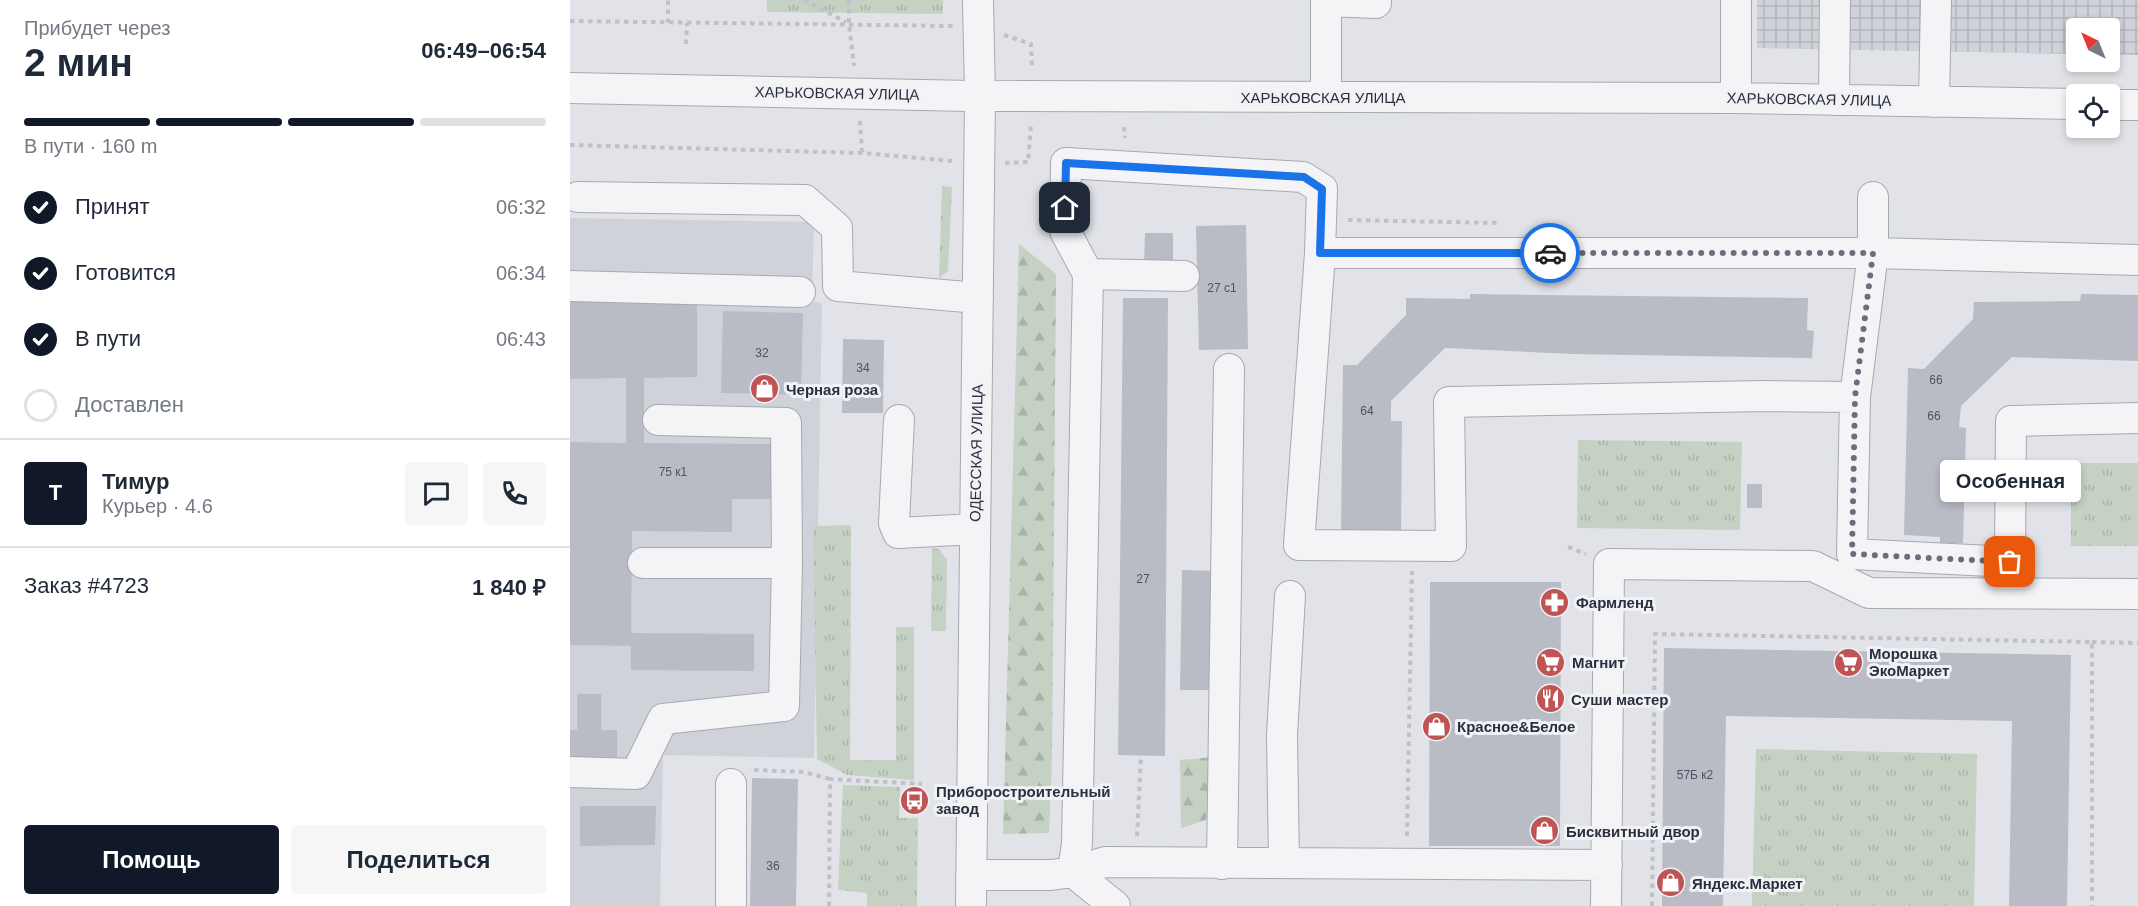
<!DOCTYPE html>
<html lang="ru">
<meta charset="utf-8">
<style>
body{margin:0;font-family:Helvetica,sans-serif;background:#f6f6f7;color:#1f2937;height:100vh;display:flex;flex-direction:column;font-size:22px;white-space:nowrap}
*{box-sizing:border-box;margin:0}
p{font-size:20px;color:#747a83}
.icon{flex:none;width:33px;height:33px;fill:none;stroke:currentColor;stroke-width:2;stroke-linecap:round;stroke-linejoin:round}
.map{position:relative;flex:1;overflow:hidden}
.panel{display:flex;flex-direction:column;background:#fff;width:570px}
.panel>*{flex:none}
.needle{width:39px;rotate:317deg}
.fabs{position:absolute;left:1496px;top:18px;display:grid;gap:12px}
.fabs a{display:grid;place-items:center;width:54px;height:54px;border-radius:6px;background:#fff;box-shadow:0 3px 9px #0003;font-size:30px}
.pin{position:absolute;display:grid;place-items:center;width:51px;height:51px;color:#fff;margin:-26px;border-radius:12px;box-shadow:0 3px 9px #0006}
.courier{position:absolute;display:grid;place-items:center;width:60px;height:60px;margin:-30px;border:4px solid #1a73e8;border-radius:50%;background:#fff;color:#222;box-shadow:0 2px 8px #0007}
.bubble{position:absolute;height:42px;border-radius:6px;background:#fff;box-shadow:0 3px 9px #0003;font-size:20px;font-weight:800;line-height:42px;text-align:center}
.headline em{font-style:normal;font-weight:800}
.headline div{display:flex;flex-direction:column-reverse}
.headline{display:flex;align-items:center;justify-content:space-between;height:102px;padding:0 24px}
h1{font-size:39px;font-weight:800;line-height:45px}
.bar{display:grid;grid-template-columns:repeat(4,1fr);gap:9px 6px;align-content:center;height:72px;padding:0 24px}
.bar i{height:8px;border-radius:4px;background:#e0e1e3}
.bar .current{background:#111827}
.bar p{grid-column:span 4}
.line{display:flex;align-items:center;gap:15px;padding:0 24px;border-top:2px solid #e0e1e3}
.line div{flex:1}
.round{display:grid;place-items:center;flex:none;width:63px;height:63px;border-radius:6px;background:#f6f6f7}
ol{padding:0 24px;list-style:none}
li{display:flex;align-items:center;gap:18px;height:66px}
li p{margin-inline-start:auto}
li .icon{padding:6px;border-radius:50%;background:#111827;color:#fff;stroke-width:4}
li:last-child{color:#747a83}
li i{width:33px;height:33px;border:3px solid #e0e1e3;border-radius:50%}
.button{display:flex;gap:12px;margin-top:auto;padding:12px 24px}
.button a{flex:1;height:69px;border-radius:6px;background:#111827;color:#fff;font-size:24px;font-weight:800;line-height:69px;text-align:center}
.button a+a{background:#f6f6f7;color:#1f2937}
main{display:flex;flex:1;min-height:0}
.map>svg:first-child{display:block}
.built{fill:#d0d2da}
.industrial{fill:url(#industrial-grid)}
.grass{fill:url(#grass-tufts)}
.forest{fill:url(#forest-firs)}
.building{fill:#b9bcc5}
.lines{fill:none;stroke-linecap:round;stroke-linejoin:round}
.minor-casing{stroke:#a7a9b2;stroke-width:32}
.path{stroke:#c0c1c7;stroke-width:4;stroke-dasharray:4.5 4.5;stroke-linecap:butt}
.minor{stroke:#f4f4f7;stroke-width:30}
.done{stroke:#6b6e7a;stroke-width:6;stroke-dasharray:0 10.8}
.route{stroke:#1a73e8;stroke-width:8}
.labels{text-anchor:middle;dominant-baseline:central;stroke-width:6;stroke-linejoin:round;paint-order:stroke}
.number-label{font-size:12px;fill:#4e5260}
.street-label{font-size:15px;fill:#2b2f3e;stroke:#f1f2f6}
.poi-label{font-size:15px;font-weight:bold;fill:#2b2f3e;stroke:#f1f2f6;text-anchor:start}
</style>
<main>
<section class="panel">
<div class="headline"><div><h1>2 мин</h1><p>Прибудет через</p></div><em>06:49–06:54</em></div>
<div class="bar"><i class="current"></i><i class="current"></i><i class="current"></i><i></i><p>В пути · 160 m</p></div>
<ol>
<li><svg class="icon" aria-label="check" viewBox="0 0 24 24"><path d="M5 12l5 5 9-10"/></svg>Принят<p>06:32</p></li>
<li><svg class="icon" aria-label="check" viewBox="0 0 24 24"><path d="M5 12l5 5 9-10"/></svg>Готовится<p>06:34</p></li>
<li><svg class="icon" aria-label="check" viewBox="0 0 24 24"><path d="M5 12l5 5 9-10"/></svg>В пути<p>06:43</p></li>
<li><i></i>Доставлен</li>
</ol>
<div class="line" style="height:108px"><b class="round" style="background:#111827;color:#fff">Т</b><div><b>Тимур</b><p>Курьер · 4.6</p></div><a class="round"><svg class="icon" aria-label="chat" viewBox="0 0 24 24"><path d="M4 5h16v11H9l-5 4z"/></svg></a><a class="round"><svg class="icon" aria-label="phone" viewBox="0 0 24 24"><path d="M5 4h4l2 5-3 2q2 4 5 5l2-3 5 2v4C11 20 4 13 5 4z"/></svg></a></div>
<div class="line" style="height:78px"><div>Заказ #4723</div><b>1 840 ₽</b></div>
<div class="button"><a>Помощь</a><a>Поделиться</a></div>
</section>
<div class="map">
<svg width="1568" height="906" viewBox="0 0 1568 906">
<defs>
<pattern id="industrial-grid" width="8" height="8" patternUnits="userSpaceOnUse" patternTransform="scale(1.5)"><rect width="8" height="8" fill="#d0d2da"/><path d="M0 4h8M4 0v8" fill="none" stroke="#b3b5bc"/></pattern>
<pattern id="grass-tufts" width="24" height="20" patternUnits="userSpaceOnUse" patternTransform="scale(1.5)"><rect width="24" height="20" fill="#c5d1c3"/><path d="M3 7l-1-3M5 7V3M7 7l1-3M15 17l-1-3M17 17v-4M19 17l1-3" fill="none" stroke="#a9b4a9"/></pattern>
<pattern id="forest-firs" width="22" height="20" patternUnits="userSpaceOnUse" patternTransform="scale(1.5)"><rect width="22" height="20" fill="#c5d1c3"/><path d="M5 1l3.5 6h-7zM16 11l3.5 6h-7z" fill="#a9b4a9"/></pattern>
</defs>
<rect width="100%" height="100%" fill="#e1e3e8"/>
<path class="built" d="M0 218 244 222 242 302 252 303 244 758 93 755 90 906H0Z"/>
<path class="industrial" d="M1187 0H1568V55L1539 54V28H1506V54L1187 48Z"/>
<path class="grass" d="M197 0H373V14L197 12Z
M372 186 382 187 378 271 369 278Z
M1008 440 1172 442 1170 530 1007 528Z
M1501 463H1568V546H1501Z
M281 525 280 760H326V627H344V780L277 775 247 759 243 526Z
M362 548 369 549 377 560 376 631H361Z
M1186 749 1407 754 1404 906H1182Z
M273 785 330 787 329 818H348L347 906H297V893L268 890Z"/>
<path class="forest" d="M449 244 486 274 482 757 479 833 433 834Z
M644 757 636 820 611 828 610 760Z"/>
<path class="building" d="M676 225 678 349 629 350 626 226Z
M575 233H603V265H574Z
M900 294 1238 298 1237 330 1244 331 1242 358 1003 354 875 348 821 401V421H832L831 539 803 538V530H771L773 365H787L836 315V298L900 299Z
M1511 294 1568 295V361L1442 357 1391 406 1389 427 1396 428 1393 543H1370V537L1334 535 1338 368 1354 369 1403 319 1404 302 1510 301Z
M553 298H598L595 756 548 755Z
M0 301H127V377L74 378V443L207 444 206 499H162V532L62 531 61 633 184 634V671L61 670V646L0 645V442L56 443V378L0 379Z
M153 311 233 313 231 395 151 393Z
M273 339 314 340 313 413H272Z
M1177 484H1192V508H1177Z
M612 570 643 571 641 690H610Z
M860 582H991L990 846H859Z
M1094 648 1501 655 1497 906H1439L1442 721 1156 716 1153 906H1092Z
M7 694H31V730H47V757H0V730H7Z
M182 778 228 779 226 906H180Z
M10 806H86L85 845 10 846Z"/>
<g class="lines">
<defs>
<path id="minor" d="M1166 0V98
M0 88 401 96 1166 98 1506 104
M756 97V1L806 3
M1264 100 1265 0
M1364 102 1366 0
M1539 105H1568
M8 197 235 200 267 228 268 286 408 298
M750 253H1303L1568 260
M518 274 614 276
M0 286 230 292
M1285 397 1303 253V197
M88 420 216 423 217 563
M329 420 324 523 328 533 405 529
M0 772 66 774 93 719 214 706 217 563H73
M714 863 712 735 720 596
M652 864 659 369
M503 872 507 843 518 274 495 231 496 163 733 177 752 189 750 253 729 545 881 546 879 402 1194 396 1285 397 1282 554 1440 562 1441 421 1568 418
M503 872 545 906
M401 875H481L503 872 535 862 1037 865
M161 906V784
M401 906 410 96 408 0
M1036 906 1039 564 1243 566 1299 593 1568 594"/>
</defs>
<use href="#minor" class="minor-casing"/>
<path class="path" d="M234 0 276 22
M279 0V24L284 66
M0 21 383 26
M98 23V0
M434 35 461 44 462 68
M116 44 117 23
M290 121 292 153
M554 127 555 138
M0 145 292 153 383 161
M435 163 458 162 461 124
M778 220 930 223
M998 547 1016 554
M1522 642 1568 643
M184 770 234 772 260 779
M567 836 571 756
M837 836 842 571
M259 906 260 779 352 784
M1082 906 1085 634 1522 642V906"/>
<use href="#minor" class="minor"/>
</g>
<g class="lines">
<path class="done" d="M980 253H1303L1285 397 1282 554 1440 562"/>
<path class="route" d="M495 208 496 163 734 177 752 189 750 253H980"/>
</g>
<defs>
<symbol id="shop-disc" viewBox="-11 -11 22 22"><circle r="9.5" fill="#c05454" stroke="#f1f2f6"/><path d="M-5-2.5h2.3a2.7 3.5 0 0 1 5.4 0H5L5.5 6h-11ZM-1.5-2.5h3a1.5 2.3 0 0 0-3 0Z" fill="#fff"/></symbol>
<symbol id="pharmacy-disc" viewBox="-11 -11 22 22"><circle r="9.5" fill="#c05454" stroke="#f1f2f6"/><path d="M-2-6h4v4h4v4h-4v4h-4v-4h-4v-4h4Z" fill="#fff"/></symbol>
<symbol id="supermarket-disc" viewBox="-11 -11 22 22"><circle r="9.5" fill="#c05454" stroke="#f1f2f6"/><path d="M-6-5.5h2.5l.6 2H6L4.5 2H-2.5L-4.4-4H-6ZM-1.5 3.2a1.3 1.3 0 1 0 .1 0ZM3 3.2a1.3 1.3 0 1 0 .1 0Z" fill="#fff"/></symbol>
<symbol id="restaurant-disc" viewBox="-11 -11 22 22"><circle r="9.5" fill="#c05454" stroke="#f1f2f6"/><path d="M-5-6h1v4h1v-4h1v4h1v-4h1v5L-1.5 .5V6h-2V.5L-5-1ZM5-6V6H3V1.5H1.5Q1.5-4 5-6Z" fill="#fff"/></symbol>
<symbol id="bus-disc" viewBox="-11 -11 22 22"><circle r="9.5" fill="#c05454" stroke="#f1f2f6"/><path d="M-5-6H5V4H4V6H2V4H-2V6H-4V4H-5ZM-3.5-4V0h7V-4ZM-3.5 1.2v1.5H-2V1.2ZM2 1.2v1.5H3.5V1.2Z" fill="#fff"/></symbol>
</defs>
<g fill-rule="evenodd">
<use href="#shop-disc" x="178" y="372" width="33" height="33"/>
<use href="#pharmacy-disc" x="968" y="586" width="33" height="33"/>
<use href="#supermarket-disc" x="964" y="646" width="33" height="33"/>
<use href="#supermarket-disc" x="1262" y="646" width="33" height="33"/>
<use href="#restaurant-disc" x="964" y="682" width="33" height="33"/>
<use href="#shop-disc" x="850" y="710" width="33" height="33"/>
<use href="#bus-disc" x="328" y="784" width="33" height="33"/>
<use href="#shop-disc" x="958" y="814" width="33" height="33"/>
<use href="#shop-disc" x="1084" y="866" width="33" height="33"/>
</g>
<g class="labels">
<g class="number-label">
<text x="652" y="288">27 с1</text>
<text x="192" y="353">32</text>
<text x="293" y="368">34</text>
<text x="1366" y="380">66</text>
<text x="797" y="411">64</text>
<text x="1364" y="416">66</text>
<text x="103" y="472">75 к1</text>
<text x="573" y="579">27</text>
<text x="1125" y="775">57Б к2</text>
<text x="203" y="866">36</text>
</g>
<g class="street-label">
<text transform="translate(267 93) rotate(1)">ХАРЬКОВСКАЯ УЛИЦА</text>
<text x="753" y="97">ХАРЬКОВСКАЯ УЛИЦА</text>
<text transform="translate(1239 99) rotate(1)">ХАРЬКОВСКАЯ УЛИЦА</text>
<text transform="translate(406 453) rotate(-89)">ОДЕССКАЯ УЛИЦА</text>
</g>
<g class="poi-label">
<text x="216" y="389">Черная роза</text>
<text x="1006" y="602">Фармленд</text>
<text x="1299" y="653">Морошка<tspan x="1299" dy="17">ЭкоМаркет</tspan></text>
<text x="1002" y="662">Магнит</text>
<text x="1001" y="699">Суши мастер</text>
<text x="887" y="726">Красное&amp;Белое</text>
<text x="366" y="791">Приборостроительный<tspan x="366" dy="17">завод</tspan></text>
<text x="996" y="831">Бисквитный двор</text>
<text x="1122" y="883">Яндекс.Маркет</text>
</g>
</g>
</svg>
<div class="fabs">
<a><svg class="needle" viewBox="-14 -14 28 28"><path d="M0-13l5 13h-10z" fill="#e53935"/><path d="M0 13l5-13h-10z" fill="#747a83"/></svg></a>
<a><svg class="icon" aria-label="locate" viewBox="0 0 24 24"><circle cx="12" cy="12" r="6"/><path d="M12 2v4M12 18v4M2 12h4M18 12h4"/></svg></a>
</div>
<div class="pin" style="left:1440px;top:562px;background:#ea580c"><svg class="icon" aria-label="bag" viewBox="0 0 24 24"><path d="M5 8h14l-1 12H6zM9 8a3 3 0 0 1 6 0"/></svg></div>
<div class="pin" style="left:495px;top:208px;background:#1f2937"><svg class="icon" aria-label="home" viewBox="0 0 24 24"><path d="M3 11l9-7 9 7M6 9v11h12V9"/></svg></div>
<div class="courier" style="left:980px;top:253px"><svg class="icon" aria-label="car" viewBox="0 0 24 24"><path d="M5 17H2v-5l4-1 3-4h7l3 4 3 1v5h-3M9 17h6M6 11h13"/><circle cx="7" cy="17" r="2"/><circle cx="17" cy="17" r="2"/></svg></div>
<div class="bubble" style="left:1370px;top:460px;width:141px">Особенная</div>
</div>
</main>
